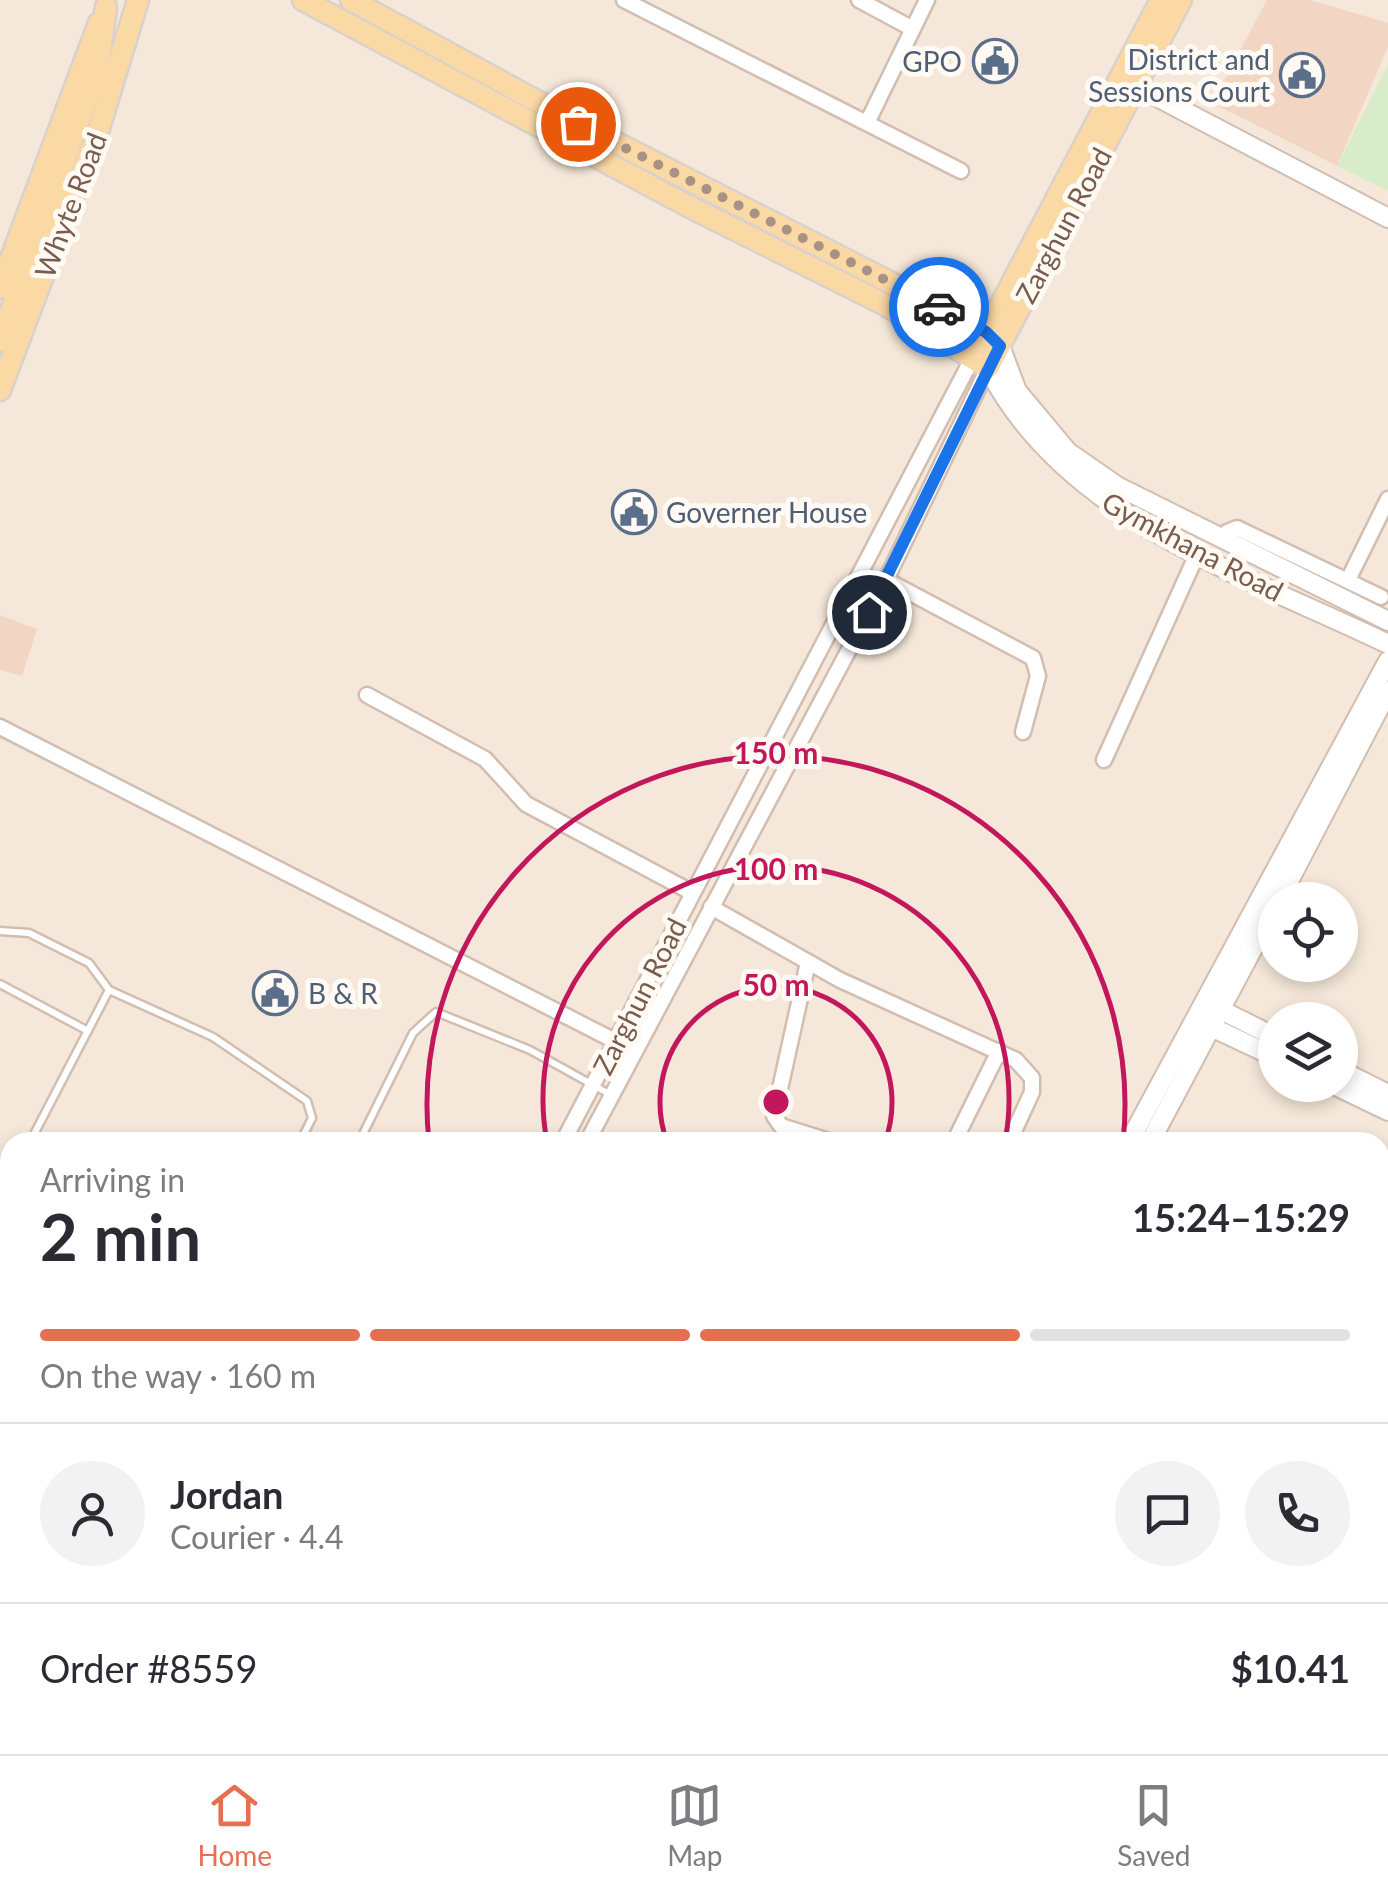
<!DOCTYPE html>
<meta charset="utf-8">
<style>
body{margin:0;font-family:Lato,sans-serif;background:#f2f2f3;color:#2b2b33;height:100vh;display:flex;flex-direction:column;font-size:38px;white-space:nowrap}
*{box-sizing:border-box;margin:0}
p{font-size:32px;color:#7c7c81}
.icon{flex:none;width:55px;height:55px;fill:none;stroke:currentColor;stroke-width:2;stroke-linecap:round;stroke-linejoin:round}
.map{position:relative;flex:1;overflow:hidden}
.panel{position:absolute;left:0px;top:1132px;width:1390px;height:622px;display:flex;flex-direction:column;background:#fff;border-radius:30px 30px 0 0;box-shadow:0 5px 15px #0003}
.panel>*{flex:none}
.tools{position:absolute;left:1258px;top:882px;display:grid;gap:20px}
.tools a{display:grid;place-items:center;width:100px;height:100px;border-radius:50%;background:#fff;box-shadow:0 5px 15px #0003;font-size:50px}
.pin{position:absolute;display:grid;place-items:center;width:85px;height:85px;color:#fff;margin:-42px;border:5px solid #fff;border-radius:50%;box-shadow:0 2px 10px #0007}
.courier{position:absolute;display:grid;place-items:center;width:100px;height:100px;margin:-50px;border:8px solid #1a73e8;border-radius:50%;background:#fff;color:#222;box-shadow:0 2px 12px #0007}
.headline em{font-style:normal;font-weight:700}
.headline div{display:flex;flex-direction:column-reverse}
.headline{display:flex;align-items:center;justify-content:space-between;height:170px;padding:0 40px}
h1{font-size:65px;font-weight:700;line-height:75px}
.bar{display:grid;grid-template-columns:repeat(4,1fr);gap:15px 10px;align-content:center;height:120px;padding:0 40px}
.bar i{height:12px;border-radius:8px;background:#e1e1e2}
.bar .active{background:#e76f51}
.bar p{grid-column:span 4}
.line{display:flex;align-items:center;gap:25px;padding:0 40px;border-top:2px solid #e1e1e2}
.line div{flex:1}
.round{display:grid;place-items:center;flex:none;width:105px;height:105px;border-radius:52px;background:#f2f2f3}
.tab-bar{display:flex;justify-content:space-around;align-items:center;height:140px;border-top:2px solid #e1e1e2;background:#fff;font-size:28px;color:#7c7c81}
.tab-bar a{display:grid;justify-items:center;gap:5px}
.tab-bar .active{color:#e76f51}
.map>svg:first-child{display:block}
.residential{fill:#f5e8da;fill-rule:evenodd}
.medical{fill:#fbdfe3}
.green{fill:#d8ecc9}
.building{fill:#f3d5c3}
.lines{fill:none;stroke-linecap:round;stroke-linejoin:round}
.service-casing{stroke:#d1beb0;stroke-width:11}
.minor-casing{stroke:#d1beb0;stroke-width:19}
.tertiary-casing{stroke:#d1beb0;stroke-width:22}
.secondary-casing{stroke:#d6c0b0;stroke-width:22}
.primary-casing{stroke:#dad1cd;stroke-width:25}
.service{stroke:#fff;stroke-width:6}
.minor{stroke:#fff;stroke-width:14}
.tertiary{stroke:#fff;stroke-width:18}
.secondary{stroke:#fff;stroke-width:18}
.primary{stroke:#fbd9a5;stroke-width:20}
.done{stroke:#a89285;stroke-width:10;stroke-dasharray:0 18}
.route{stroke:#1a73e8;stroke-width:12}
.ring{fill:none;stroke:#c2185b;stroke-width:5}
.labels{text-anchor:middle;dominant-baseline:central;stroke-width:10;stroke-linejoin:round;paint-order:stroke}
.service-label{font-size:28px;fill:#4e5e75;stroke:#fffaf3;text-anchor:end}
.street-label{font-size:28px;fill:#7a5c4d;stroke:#fffaf3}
.centre{fill:#c2185b;stroke:#fffaf3;stroke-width:5}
.ring-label{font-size:30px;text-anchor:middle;font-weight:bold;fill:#c2185b;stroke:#fffaf3;stroke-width:10;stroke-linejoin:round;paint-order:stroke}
</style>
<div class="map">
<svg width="1388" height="1754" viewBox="0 0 1388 1754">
<rect width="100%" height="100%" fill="#fdf6ec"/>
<path class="residential" d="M0 0H1388V1754H0ZM1275 900H1340V965H1275ZM1275 1020H1340V1085H1275ZM10 1142H1380V1745H10Z"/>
<path class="medical" d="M884 1745H1047L1064 1754H878Z"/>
<path class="green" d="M1388 64V191L1337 166Z
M50 1745H227L222 1754H46Z"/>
<path class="building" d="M1267 0H1310L1388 23V47L1337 166 1212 103Z
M0 615 37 629 22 676 0 670Z"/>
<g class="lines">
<defs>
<path id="service" d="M0 931 29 933 89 963 109 990 213 1037 307 1101 312 1118 300 1142
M0 984 88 1031
M30 1142 109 990
M359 1142 413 1033 436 1012 530 1050 611 1095
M0 1236 10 1240
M0 1348 10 1352
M0 1390 10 1394
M0 1427 10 1432
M0 1462 10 1467
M0 1498 10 1503
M1380 1563 1388 1567
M1088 1745 1104 1754"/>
<path id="minor" d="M624 0 961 171
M859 0 913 29
M867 123 927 0
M1225 539 1227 532 1237 528 1381 597
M886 580 1033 658 1038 676 1023 732
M1348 580 1388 499
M367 695 485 759 526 804 693 893
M0 727 615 1041
M1104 760 1198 552
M711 907 840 980 1016 1060 1032 1078V1092L1009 1142
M808 962 774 1116 781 1126 832 1142
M563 1142 973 357
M587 1142 886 580 988 368
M954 1142 999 1051
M554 1754 559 1745"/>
<path id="tertiary" d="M1136 86 1388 218
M1000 346 1017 391 1068 452 1117 486 1388 621
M988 368C1064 518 1245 575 1388 644
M1279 900 1388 691
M1209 1004 1275 1037
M1203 1023 1275 1057
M1340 1070 1388 1094
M1334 1085 1388 1111
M1129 1142 1388 661
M1150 1142 1275 907
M799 1754 804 1745
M822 1754 827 1745"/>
<path id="secondary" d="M1380 1735 1388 1721
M374 1745 392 1754
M414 1745 430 1754"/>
<path id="primary" d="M303 0 686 205 884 304 988 368 1181 0
M351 0 579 124 986 331 1000 346
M0 288 99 23
M0 341 98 67 106 7
M981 342 1161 0
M0 390 99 128 138 0
M0 1536 10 1540
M0 1559 10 1563
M246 1754 251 1745
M293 1754 298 1745"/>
</defs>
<use href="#service" class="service-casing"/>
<use href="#minor" class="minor-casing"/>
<use href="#tertiary" class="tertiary-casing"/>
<use href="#secondary" class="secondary-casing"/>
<use href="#primary" class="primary-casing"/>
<use href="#service" class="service"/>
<use href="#minor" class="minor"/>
<use href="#tertiary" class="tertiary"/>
<use href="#secondary" class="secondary"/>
<use href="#primary" class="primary"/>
</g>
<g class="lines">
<path class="done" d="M578 124 939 307"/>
<path class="route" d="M869 612 1000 346 986 332 939 307"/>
</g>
<g class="ring">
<path d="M667 1142A116 116 0 1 1 885 1142"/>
<path d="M547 1142A233 233 0 1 1 1005 1142"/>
<path d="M429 1142A349 349 0 1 1 1123 1142"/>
</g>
<defs>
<symbol id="civic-ring" viewBox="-11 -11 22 22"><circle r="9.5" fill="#fffaf3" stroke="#5c6f8a" stroke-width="1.5"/><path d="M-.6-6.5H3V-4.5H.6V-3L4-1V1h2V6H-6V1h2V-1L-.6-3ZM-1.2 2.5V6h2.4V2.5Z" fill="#5c6f8a"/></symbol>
</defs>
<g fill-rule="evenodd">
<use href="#civic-ring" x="970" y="36" width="50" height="50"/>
<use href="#civic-ring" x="1277" y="50" width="50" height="50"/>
<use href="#civic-ring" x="609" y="487" width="50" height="50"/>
<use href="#civic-ring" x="250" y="968" width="50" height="50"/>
</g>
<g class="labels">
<g class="service-label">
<text x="1270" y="59">District and<tspan x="1270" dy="32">Sessions Court</tspan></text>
<text x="962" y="61">GPO</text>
<text x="666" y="512" text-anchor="start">Governer House</text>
<text x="308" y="993" text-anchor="start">B &amp; R</text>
</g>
<g class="street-label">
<text transform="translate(70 205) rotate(-69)">Whyte Road</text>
<text transform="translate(1063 225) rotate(-62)">Zarghun Road</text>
<text transform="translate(1193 546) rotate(28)">Gymkhana Road</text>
<text transform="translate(639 996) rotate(-63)">Zarghun Road</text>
</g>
</g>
<circle cx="776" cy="1102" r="15" class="centre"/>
<g class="ring-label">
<text x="776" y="764">150 m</text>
<text x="776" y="880">100 m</text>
<text x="776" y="996">50 m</text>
</g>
</svg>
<div class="tools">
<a><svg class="icon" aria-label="locate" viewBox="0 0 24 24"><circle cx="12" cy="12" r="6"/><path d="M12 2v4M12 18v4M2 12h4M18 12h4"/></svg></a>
<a><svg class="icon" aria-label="layers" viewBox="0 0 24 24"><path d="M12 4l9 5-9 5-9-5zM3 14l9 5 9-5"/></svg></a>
</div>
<div class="pin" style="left:578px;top:124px;background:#ea580c"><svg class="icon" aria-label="bag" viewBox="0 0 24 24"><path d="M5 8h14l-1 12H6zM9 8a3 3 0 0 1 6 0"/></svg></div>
<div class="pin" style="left:869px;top:612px;background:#1f2937"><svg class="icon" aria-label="home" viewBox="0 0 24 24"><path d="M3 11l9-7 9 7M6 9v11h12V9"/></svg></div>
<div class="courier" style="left:939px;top:307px"><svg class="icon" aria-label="car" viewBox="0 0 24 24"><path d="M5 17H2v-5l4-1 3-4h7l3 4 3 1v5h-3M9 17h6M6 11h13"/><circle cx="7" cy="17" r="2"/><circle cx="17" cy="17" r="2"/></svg></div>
<section class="panel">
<div class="headline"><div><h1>2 min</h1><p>Arriving in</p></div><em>15:24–15:29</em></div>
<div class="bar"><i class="active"></i><i class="active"></i><i class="active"></i><i></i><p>On the way · 160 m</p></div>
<div class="line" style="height:180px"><a class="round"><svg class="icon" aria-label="person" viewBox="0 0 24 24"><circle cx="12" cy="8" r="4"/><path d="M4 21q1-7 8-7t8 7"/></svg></a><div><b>Jordan</b><p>Courier · 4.4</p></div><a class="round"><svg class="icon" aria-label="chat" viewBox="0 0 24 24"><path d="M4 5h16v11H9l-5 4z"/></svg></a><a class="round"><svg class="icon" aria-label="phone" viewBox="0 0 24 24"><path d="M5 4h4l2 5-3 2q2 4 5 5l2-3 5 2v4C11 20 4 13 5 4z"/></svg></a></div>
<div class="line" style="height:130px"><div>Order #8559</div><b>$10.41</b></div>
</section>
</div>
<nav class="tab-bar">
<a class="active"><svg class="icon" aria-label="home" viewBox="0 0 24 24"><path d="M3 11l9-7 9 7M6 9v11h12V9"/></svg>Home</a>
<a><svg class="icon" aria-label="map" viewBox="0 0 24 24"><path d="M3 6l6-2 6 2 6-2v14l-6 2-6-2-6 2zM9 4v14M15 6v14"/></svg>Map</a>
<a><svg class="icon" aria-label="saved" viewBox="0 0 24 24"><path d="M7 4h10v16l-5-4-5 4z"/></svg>Saved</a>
</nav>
